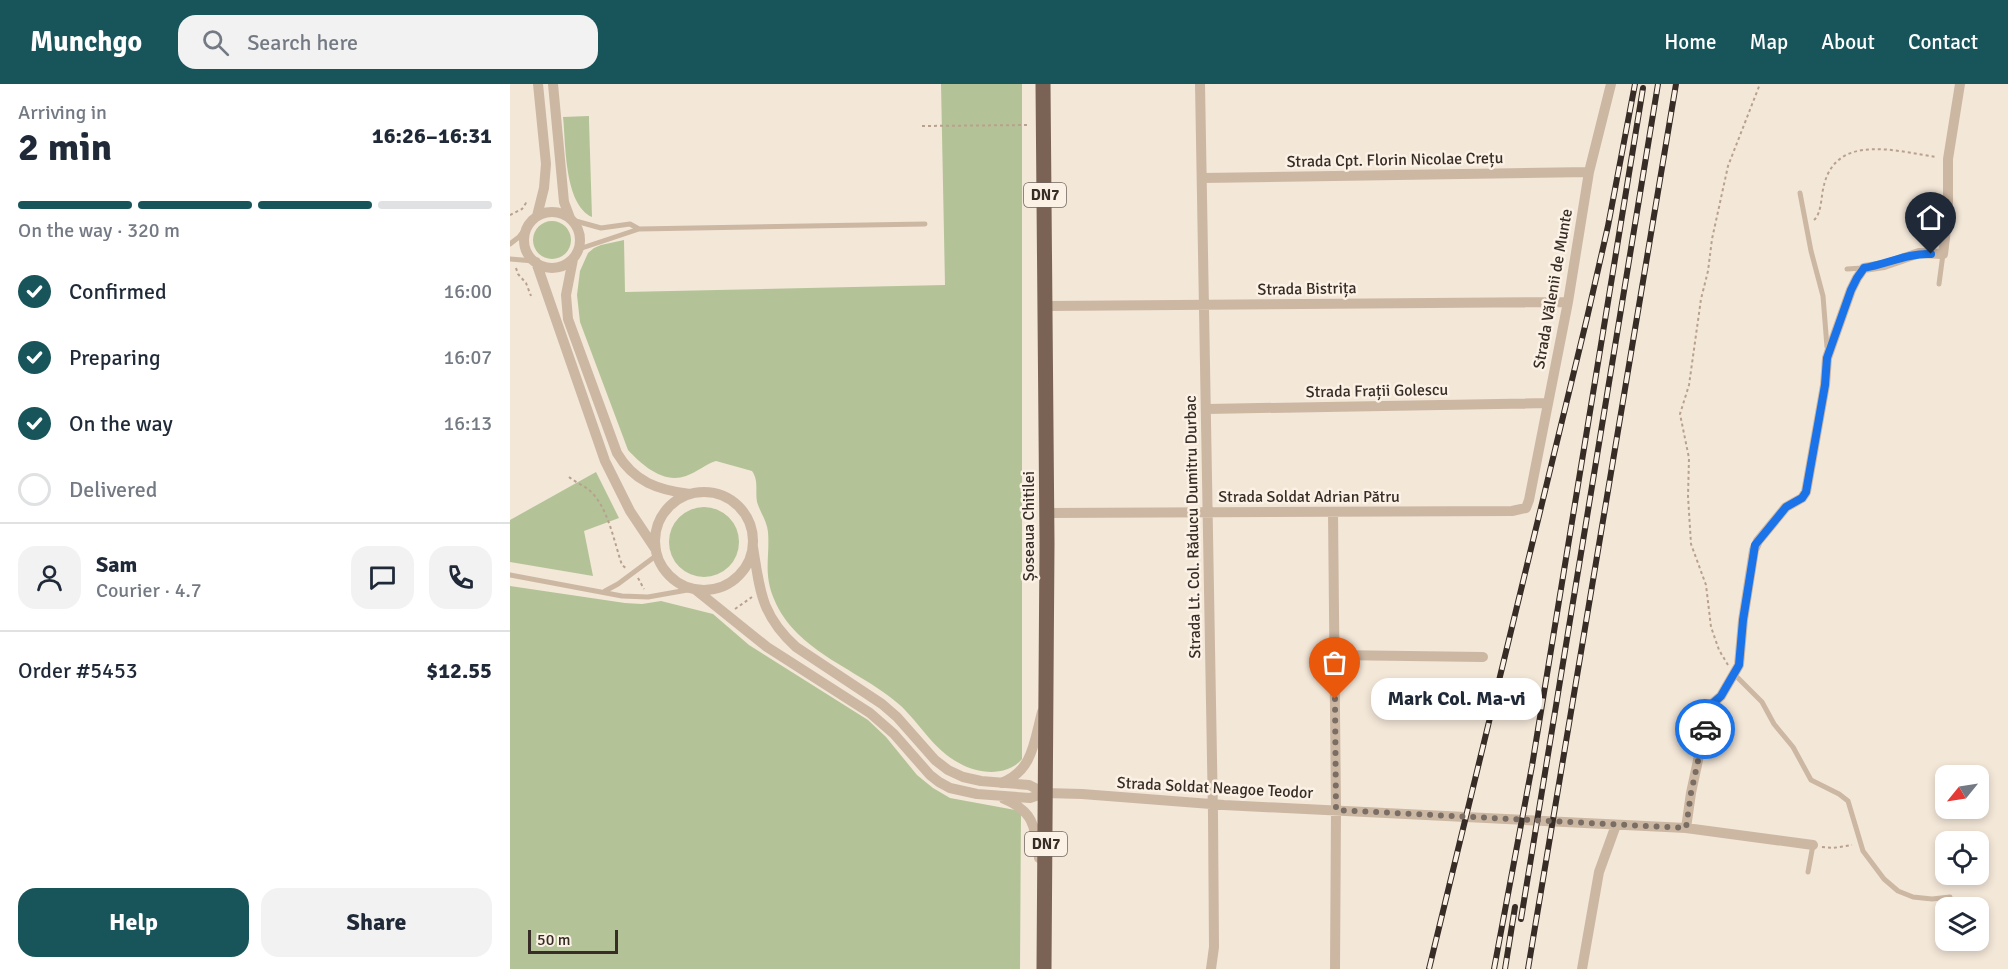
<!DOCTYPE html>
<meta charset="utf-8">
<style>
body{margin:0;font-family:Signika,sans-serif;background:#f2f2f3;color:#1f2937;height:100vh;display:flex;flex-direction:column;font-size:22px;white-space:nowrap}
*{box-sizing:border-box;margin:0}
p{font-size:20px;color:#747a83}
.icon{flex:none;width:33px;height:33px;fill:none;stroke:currentColor;stroke-width:2;stroke-linecap:round;stroke-linejoin:round}
.map{position:relative;flex:1;overflow:hidden}
.side{display:flex;flex-direction:column;background:#fff;width:510px}
.side>*{flex:none}
.needle{width:39px;rotate:240deg}
.tools{position:absolute;left:1425px;top:681px;display:grid;gap:12px}
.tools a{display:grid;place-items:center;width:54px;height:54px;border-radius:12px;background:#fff;box-shadow:0 3px 9px #0003;font-size:30px}
.scale{position:absolute;left:18px;bottom:15px;width:90px;box-sizing:border-box;padding-left:6px;border:3px solid #372c26;border-top:0;font-size:16px;line-height:21px;white-space:nowrap;color:#372c26;-webkit-text-stroke:4px #fbf1e5;paint-order:stroke}
.pin{position:absolute;display:grid;place-items:center;width:51px;height:51px;color:#fff;margin:-62px -26px;border-radius:50% 50% 50% 0;rotate:-45deg;box-shadow:0 0 6px #0007}
.pin .icon{rotate:45deg}
.courier{position:absolute;display:grid;place-items:center;width:60px;height:60px;margin:-30px;border:4px solid #1a73e8;border-radius:50%;background:#fff;color:#222;box-shadow:0 2px 8px #0007}
.bubble{position:absolute;height:42px;border-radius:18px;background:#fff;box-shadow:0 3px 9px #0003;font-size:20px;font-weight:800;line-height:42px;text-align:center}
.overview em{font-style:normal;font-weight:800}
.overview div{display:flex;flex-direction:column-reverse}
.overview{display:flex;align-items:center;justify-content:space-between;height:102px;padding:0 18px}
h1{font-size:39px;font-weight:800;line-height:45px}
.bar{display:grid;grid-template-columns:repeat(4,1fr);gap:9px 6px;align-content:center;height:72px;padding:0 18px}
.bar i{height:8px;border-radius:4px;background:#e0e1e3}
.bar .current{background:#18555b}
.bar p{grid-column:span 4}
.line{display:flex;align-items:center;gap:15px;padding:0 18px;border-top:2px solid #e0e1e3}
.line div{flex:1}
.round{display:grid;place-items:center;flex:none;width:63px;height:63px;border-radius:18px;background:#f2f2f3}
ol{padding:0 18px;list-style:none}
li{display:flex;align-items:center;gap:18px;height:66px}
li p{margin-inline-start:auto}
li .icon{padding:6px;border-radius:50%;background:#18555b;color:#fff;stroke-width:4}
li:last-child{color:#747a83}
li i{width:33px;height:33px;border:3px solid #e0e1e3;border-radius:50%}
.action{display:flex;gap:12px;margin-top:auto;padding:12px 18px}
.action a{flex:1;height:69px;border-radius:18px;background:#18555b;color:#fff;font-size:24px;font-weight:800;line-height:69px;text-align:center}
.action a+a{background:#f2f2f3;color:#1f2937}
header{display:flex;align-items:center;gap:36px;box-sizing:border-box;height:84px;padding:0 30px;background:#18555b;color:#fff}
header strong{font-size:28px}
nav{display:flex;gap:33px;margin-inline-start:auto;font-size:21px}
.search{width:420px;height:54px;background:#f2f2f3;display:flex;align-items:center;gap:15px;box-sizing:border-box;padding:0 21px;border-radius:18px;color:#747a83;font-size:22px}
main{display:flex;flex:1;min-height:0}
.map>svg:first-child{display:block}
.green{fill:#b3c397}
.lines{fill:none;stroke-linecap:round;stroke-linejoin:round}
.path{stroke:#b8a18d;stroke-width:2;stroke-dasharray:3 3;stroke-linecap:butt}
.lane{stroke:#ccb7a3;stroke-width:5}
.street{stroke:#ccb7a3;stroke-width:10}
.primary{stroke:#7a6355;stroke-width:15}
.rail-casing{stroke:#372c26;stroke-width:6}
.rail{stroke:#fbf1e5;stroke-width:4;stroke-dasharray:11;stroke-linecap:butt}
.done{stroke:#796d64;stroke-width:6;stroke-dasharray:0 10.8}
.route{stroke:#1a73e8;stroke-width:8}
.labels{text-anchor:middle;dominant-baseline:central;stroke-width:5;stroke-linejoin:round;paint-order:stroke}
.shield{fill:#fbf1e5;stroke:#72675f;stroke-width:1.5}
.shield-label{font-size:15px;font-weight:bold;fill:#372c26}
.street-label{font-size:16px;fill:#372c26;stroke:#fbf1e5}
</style>
<header>
<strong>Munchgo</strong>
<div class="search"><svg class="icon" aria-label="search" viewBox="0 0 24 24"><circle cx="10" cy="10" r="6"/><path d="M15 15l6 6"/></svg>Search here</div>
<nav><a>Home</a><a>Map</a><a>About</a><a>Contact</a></nav>
</header>
<main>
<section class="side">
<div class="overview"><div><h1>2 min</h1><p>Arriving in</p></div><em>16:26–16:31</em></div>
<div class="bar"><i class="current"></i><i class="current"></i><i class="current"></i><i></i><p>On the way · 320 m</p></div>
<ol>
<li><svg class="icon" aria-label="check" viewBox="0 0 24 24"><path d="M5 12l5 5 9-10"/></svg>Confirmed<p>16:00</p></li>
<li><svg class="icon" aria-label="check" viewBox="0 0 24 24"><path d="M5 12l5 5 9-10"/></svg>Preparing<p>16:07</p></li>
<li><svg class="icon" aria-label="check" viewBox="0 0 24 24"><path d="M5 12l5 5 9-10"/></svg>On the way<p>16:13</p></li>
<li><i></i>Delivered</li>
</ol>
<div class="line" style="height:108px"><a class="round"><svg class="icon" aria-label="person" viewBox="0 0 24 24"><circle cx="12" cy="8" r="4"/><path d="M4 21q1-7 8-7t8 7"/></svg></a><div><b>Sam</b><p>Courier · 4.7</p></div><a class="round"><svg class="icon" aria-label="chat" viewBox="0 0 24 24"><path d="M4 5h16v11H9l-5 4z"/></svg></a><a class="round"><svg class="icon" aria-label="phone" viewBox="0 0 24 24"><path d="M5 4h4l2 5-3 2q2 4 5 5l2-3 5 2v4C11 20 4 13 5 4z"/></svg></a></div>
<div class="line" style="height:78px"><div>Order #5453</div><b>$12.55</b></div>
<div class="action"><a>Help</a><a>Share</a></div>
</section>
<div class="map">
<svg width="1498" height="885" viewBox="0 0 1498 885">
<rect width="100%" height="100%" fill="#f3e7d8"/>
<path class="green" d="M431 0H512V675C497 693 468 690 449 679 425 667 410 640 391 622 350 585 286 569 264 515 253 489 260 473 258 448 257 437 250 428 247 418 245 407 249 397 242 387L206 377C196 380 187 388 176 392 153 400 132 381 118 366L70 238 67 211 70 187 78 169 84 164 91 161 114 156 115 208 435 201Z
M79 32V37L82 133C54 120 56 60 53 33Z
M23 156a19 19 0 1 1 38 0a19 19 0 1 1-38 0Z
M86 388 109 434 74 447 83 492 0 478V436Z
M159 458a35 35 0 1 1 70 0a35 35 0 1 1-70 0Z
M0 502 115 519 132 520 151 517 203 530 239 561 358 636 376 653 407 691 423 704 440 714 511 727 510 885H0Z"/>
<g class="lines">
<path class="path" d="M412 42 519 41
M0 131 12 125 16 119H19
M1304 136C1312 129 1311 111 1314 101 1327 48 1389 68 1427 73
M6 184 8 190 16 199 21 212
M59 393C65 398 73 401 79 406 98 422 104 458 112 481L117 485
M128 494 134 505
M225 525 242 513
M1218 581 1209 566 1201 543 1196 501 1181 460 1178 412 1179 374 1170 330 1179 301 1191 215 1198 187 1202 155 1218 82 1250 0
M1312 763 1323 764 1342 761"/>
<path class="lane" d="M1290 109 1301 167 1313 212 1317 263
M62 136 91 144 120 140 129 145
M0 160 9 153 19 140
M69 165 129 145 415 140
M0 175 24 177
M1337 185 1353 184
M1429 200 1433 170
M0 491 112 512 138 513 183 505
M95 507 108 500 147 471
M1225 591 1252 618 1264 640 1283 663 1301 696 1329 710 1338 717 1353 767 1374 795 1388 807 1403 813 1422 815 1440 813
M1298 788 1303 761"/>
<path class="street" d="M43 0 54 118 60 134
M690 0 703 731 704 863 701 885
M692 94 1079 88
M14 156a28 28 0 1 1 56 0a28 28 0 1 1-56 0Z
M27 132 34 104 36 80 28 0
M63 175 56 211 58 235 107 369C124 398 148 406 180 410
M26 178 95 377 120 427 146 466
M537 222 1058 218
M697 325 1038 319
M145 457a49 49 0 1 1 98 0a49 49 0 1 1-98 0Z
M823 428 826 726 825 885
M537 429 1002 427 1016 424 1019 416 1058 218 1079 88 1101 0
M243 463C250 507 251 531 286 563L372 620 387 633 425 676 438 686 453 693 471 697 519 701 535 709
M186 506 257 563 360 629 384 650 420 691 429 698 440 704 467 710 520 714 535 709 572 710 714 721 1176 744 1303 761
M824 571 973 573
M491 699C523 687 524 658 532 628
M494 715C525 728 525 744 529 774
M1176 744 1181 709 1197 634 1202 620 1211 612 1229 581 1233 536 1244 466 1248 457 1276 423 1292 414 1296 408 1315 301 1317 274 1341 206 1347 194 1354 184 1374 181 1409 169 1433 170 1438 129V75L1450 0
M1072 885 1089 788 1106 741"/>
<path class="primary" d="M533 0 537 459 534 885"/>
<defs>
<path id="rail" d="M1011 835 1148 0
M919 885 1077 234 1098 142 1125 0
M984 885 1022 682 1133 4
M995 885 1005 823
M1018 885 1166 0"/>
</defs>
<use href="#rail" class="rail-casing"/>
<use href="#rail" class="rail"/>
</g>
<g class="lines">
<path class="done" d="M825 615 826 726 1176 744 1181 709 1195 645"/>
<path class="route" d="M1195 645 1202 620 1211 612 1229 581 1233 536 1245 461 1276 423 1292 414 1296 408 1315 301 1317 274 1341 206 1347 194 1354 184C1377 180 1398 169 1421 170"/>
</g>
<g class="labels">
<g class="shield">
<rect x="514" y="99" width="42" height="24" rx="4.5"/>
<rect x="515" y="748" width="42" height="24" rx="4.5"/>
</g>
<g class="shield-label">
<text x="535" y="111">DN7</text>
<text x="536" y="760">DN7</text>
</g>
<g class="street-label">
<text transform="translate(885 76) rotate(-1)">Strada Cpt. Florin Nicolae Crețu</text>
<text transform="translate(797 205) rotate(-1)">Strada Bistrița</text>
<text transform="translate(1043 205) rotate(-80)">Strada Vălenii de Munte</text>
<text transform="translate(867 307) rotate(-1)">Strada Frații Golescu</text>
<text x="799" y="413">Strada Soldat Adrian Pătru</text>
<text transform="translate(519 442) rotate(-90)">Șoseaua Chitilei</text>
<text transform="translate(683 443) rotate(-91)">Strada Lt. Col. Răducu Dumitru Durbac</text>
<text transform="translate(705 704) rotate(3)">Strada Soldat Neagoe Teodor</text>
</g>
</g>
</svg>
<div class="tools">
<a><svg class="needle" viewBox="-14 -14 28 28"><path d="M0-13l5 13h-10z" fill="#e53935"/><path d="M0 13l5-13h-10z" fill="#747a83"/></svg></a>
<a><svg class="icon" aria-label="locate" viewBox="0 0 24 24"><circle cx="12" cy="12" r="6"/><path d="M12 2v4M12 18v4M2 12h4M18 12h4"/></svg></a>
<a><svg class="icon" aria-label="layers" viewBox="0 0 24 24"><path d="M12 4l9 5-9 5-9-5zM3 14l9 5 9-5"/></svg></a>
</div>
<div class="scale">50 m</div>
<div class="pin" style="left:825px;top:615px;background:#ea580c"><svg class="icon" aria-label="bag" viewBox="0 0 24 24"><path d="M5 8h14l-1 12H6zM9 8a3 3 0 0 1 6 0"/></svg></div>
<div class="pin" style="left:1421px;top:170px;background:#1f2937"><svg class="icon" aria-label="home" viewBox="0 0 24 24"><path d="M3 11l9-7 9 7M6 9v11h12V9"/></svg></div>
<div class="courier" style="left:1195px;top:645px"><svg class="icon" aria-label="car" viewBox="0 0 24 24"><path d="M5 17H2v-5l4-1 3-4h7l3 4 3 1v5h-3M9 17h6M6 11h13"/><circle cx="7" cy="17" r="2"/><circle cx="17" cy="17" r="2"/></svg></div>
<div class="bubble" style="left:861px;top:594px;width:171px">Mark Col. Ma-vi</div>
</div>
</main>
